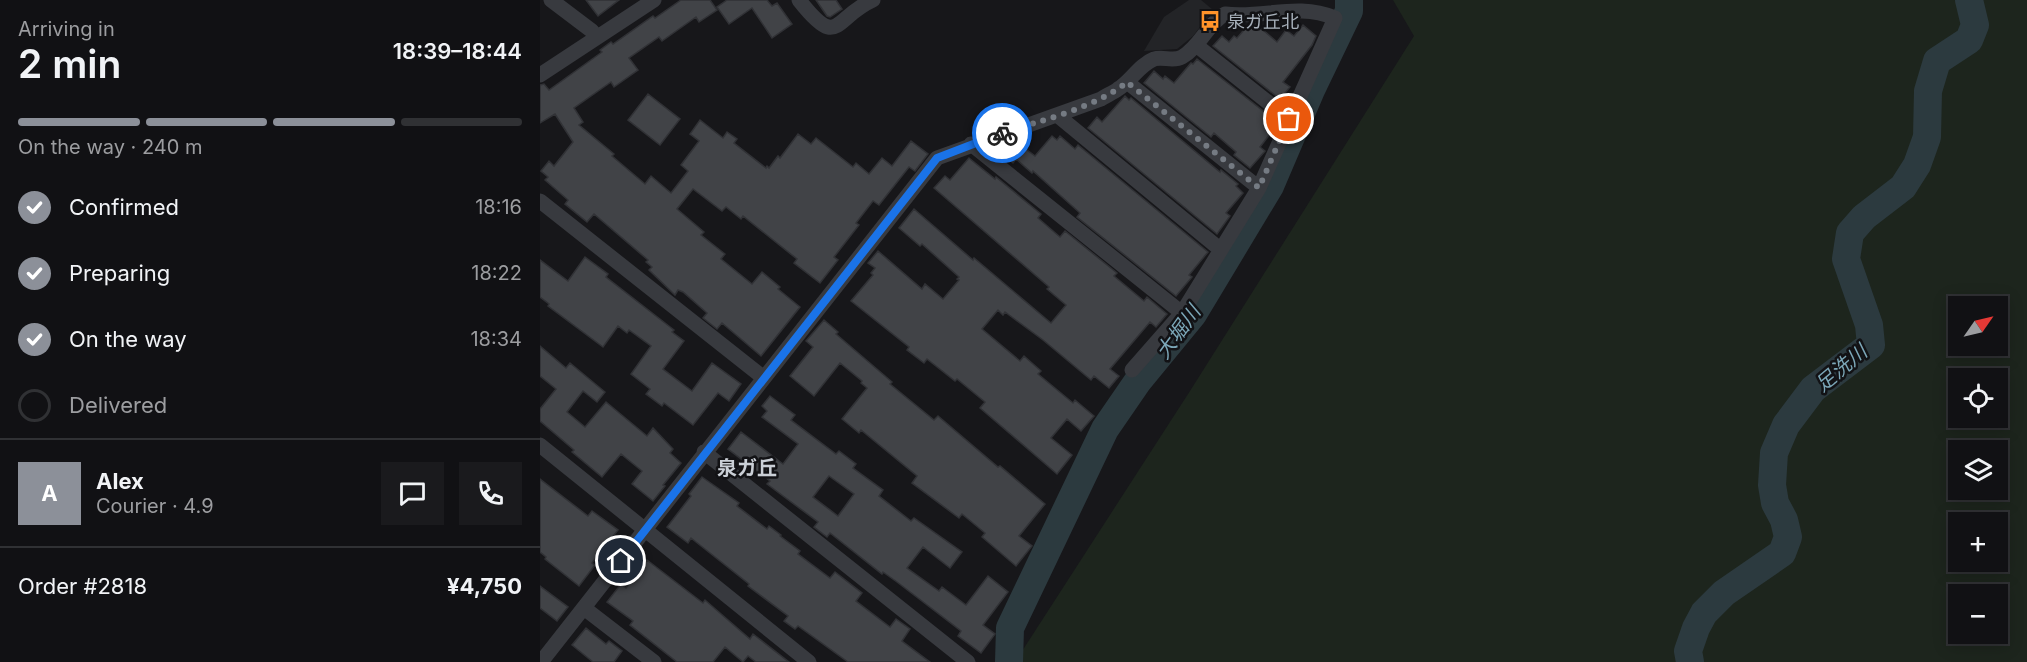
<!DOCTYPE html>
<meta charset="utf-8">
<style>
body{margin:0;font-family:Inter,"Noto Sans JP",sans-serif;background:#1a1a1d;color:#f1f3f6;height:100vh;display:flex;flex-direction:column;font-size:22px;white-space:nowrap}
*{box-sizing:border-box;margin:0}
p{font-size:20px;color:#9c9da0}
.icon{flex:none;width:33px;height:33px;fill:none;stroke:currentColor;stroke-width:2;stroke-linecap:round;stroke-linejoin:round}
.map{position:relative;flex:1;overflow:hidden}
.sheet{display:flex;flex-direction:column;background:#111114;width:540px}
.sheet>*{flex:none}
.needle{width:39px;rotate:56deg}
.controls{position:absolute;left:1408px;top:296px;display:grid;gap:12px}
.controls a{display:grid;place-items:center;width:60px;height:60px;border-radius:0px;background:#111114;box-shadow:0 3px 15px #0003,0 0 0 2px #303134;font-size:30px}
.pin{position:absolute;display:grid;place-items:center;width:51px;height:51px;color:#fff;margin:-26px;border:3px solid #fff;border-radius:50%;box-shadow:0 2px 6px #0007}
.courier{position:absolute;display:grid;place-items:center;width:60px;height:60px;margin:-30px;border:4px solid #1a73e8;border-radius:50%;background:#fff;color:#222;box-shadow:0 2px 8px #0007}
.summary em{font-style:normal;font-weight:600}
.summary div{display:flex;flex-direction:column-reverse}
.summary{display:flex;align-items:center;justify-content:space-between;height:102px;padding:0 18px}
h1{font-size:39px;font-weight:600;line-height:45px}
.bar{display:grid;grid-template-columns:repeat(4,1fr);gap:9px 6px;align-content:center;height:72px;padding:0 18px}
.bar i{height:8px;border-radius:4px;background:#303134}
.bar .current{background:#8c9099}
.bar p{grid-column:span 4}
.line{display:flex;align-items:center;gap:15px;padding:0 18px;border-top:2px solid #303134}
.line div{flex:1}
.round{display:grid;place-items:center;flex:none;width:63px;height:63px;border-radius:0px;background:#1a1a1d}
ol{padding:0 18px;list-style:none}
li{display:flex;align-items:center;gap:18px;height:66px}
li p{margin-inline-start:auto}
li .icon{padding:6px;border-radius:50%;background:#8c9099;color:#fff;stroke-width:4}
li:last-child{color:#9c9da0}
li i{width:33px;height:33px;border:3px solid #303134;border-radius:50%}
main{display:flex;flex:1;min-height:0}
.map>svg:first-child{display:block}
.built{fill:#232427}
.green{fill:#1d251d;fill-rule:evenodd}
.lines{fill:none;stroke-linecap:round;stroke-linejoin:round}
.river{stroke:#2c3a3f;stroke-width:28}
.building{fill:#414347;stroke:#313236;stroke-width:1.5;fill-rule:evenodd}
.street{stroke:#383a3f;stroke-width:15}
.done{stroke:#757b83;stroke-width:6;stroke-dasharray:0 10.8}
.route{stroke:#1a73e8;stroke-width:8}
.labels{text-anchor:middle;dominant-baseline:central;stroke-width:5;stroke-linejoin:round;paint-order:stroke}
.poi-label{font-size:18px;fill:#a8b1bb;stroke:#121215;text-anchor:start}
.water-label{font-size:20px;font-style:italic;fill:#7ca7b8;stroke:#121215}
.neighbourhood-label{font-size:20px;font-weight:bold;fill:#cacfd6;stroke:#121215}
</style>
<main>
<section class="sheet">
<div class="summary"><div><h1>2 min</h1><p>Arriving in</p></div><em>18:39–18:44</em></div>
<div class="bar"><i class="current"></i><i class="current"></i><i class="current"></i><i></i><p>On the way · 240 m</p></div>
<ol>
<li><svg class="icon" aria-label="check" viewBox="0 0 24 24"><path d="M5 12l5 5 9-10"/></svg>Confirmed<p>18:16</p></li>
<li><svg class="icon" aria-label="check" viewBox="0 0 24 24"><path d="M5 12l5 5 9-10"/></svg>Preparing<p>18:22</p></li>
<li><svg class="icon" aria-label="check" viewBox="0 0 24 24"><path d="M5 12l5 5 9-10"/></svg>On the way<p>18:34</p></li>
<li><i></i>Delivered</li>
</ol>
<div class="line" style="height:108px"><b class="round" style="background:#8c9099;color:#fff">A</b><div><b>Alex</b><p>Courier · 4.9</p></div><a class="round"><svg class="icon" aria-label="chat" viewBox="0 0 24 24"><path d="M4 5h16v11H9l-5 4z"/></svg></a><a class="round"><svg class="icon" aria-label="phone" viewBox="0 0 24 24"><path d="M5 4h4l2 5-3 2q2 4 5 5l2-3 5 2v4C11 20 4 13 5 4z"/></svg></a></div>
<div class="line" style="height:78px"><div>Order #2818</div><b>¥4,750</b></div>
</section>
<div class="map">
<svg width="1487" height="662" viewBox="0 0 1487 662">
<rect width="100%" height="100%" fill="#17171a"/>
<path class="built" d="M649 0H661L673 10 653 36 637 49 604 51 624 17Z"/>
<path class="green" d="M853 0H1487V662H475L650 391 874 36ZM1419 306H1458V345H1419ZM1419 378H1458V417H1419ZM1419 450H1458V489H1419ZM1419 522H1458V561H1419ZM1419 594H1458V633H1419Z"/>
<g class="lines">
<path class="river" d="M469 662 470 628 565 429 598 381 653 314 730 186 771 90 809 11V0
M1150 662 1148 651 1156 628 1164 613 1184 593 1242 553 1248 537 1244 520 1235 503 1232 485 1234 453 1246 425 1273 389 1331 345 1329 325 1306 259 1310 233 1324 217 1363 187 1377 165 1387 137 1388 91 1397 61 1429 40 1435 25 1429 0"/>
</g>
<path class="building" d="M46 0H79L58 16Z
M141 0H170L177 10 159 22 156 17 122 41 119 37 89 58 98 70 74 87 71 82 34 108 43 122 39 125 74 154 72 156 105 184 111 176 131 193 148 171 141 165 159 141 150 134 160 120 183 138 187 132 197 139 194 143 226 168 227 166 229 168 238 156 240 158 258 134 271 144 276 138 313 167 316 163 329 174 342 158 352 166 371 141 388 154 375 171 369 167 339 205 333 201 316 223 319 225 294 257 298 260 280 283 254 263 257 259 203 216 201 219 186 207 182 211 153 189 137 209 164 232 161 235 185 254 181 259 212 284 222 272 240 287 238 289 260 307 221 356 182 323 177 329 163 318 167 313 143 292 138 290 135 295 109 270 112 267 106 262 108 260 54 214 47 222 25 204 28 200 5 180 8 177 1 171 9 161 14 166 33 142 15 114 0 123V85L4 84 9 90 62 52 60 50 71 42 73 44 113 16 115 18Z
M187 0H227L232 6 237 3 252 24 232 38 212 8 189 24 177 7Z
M276 0H296L302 9 290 17 287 16Z
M709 24H716L737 42 746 30 754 36 763 25 776 36 772 45 743 82 750 87 740 99 673 46 682 36 689 42 694 36 697 38Z
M657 59 727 114 726 116 737 125 720 147 725 151 710 168 694 155 696 152 674 133 671 137 604 83 614 71 623 79 625 76 634 83 651 63 653 64Z
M108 94 140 119 120 145 88 120Z
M585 96 589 100 591 98 680 172 681 170 698 184 696 186 703 193 686 213 690 216 677 234 548 128 557 117 562 122Z
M512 136 517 140 520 136 535 149 538 145 668 252 649 275 652 277 636 296 537 217 540 213 493 171 492 173 476 159 473 163 463 154 474 140 495 156Z
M429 158 455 179 456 177 501 214 498 218 520 237 525 231 577 273 574 276 604 301 607 297 627 314 616 327 610 322 570 369 579 376 569 388 554 376 551 380 503 340 465 312 463 315 458 310 442 329 480 361 484 356 501 371 498 374 533 403 535 400 554 416 541 431 527 419 511 438 532 455 517 474 440 408 445 402 417 379 415 381 387 359 384 363 367 350 369 347 311 301 333 275 331 273 335 268 328 263 338 251 382 289 385 284 403 299 419 280 417 279 419 277 382 244 380 246 359 228 374 209 433 260 434 258 511 323 526 305 507 289 509 287 394 188 405 176 410 180Z
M45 257 68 274 66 277 134 330 132 332 144 341 123 369 152 391 172 363 201 384 189 401 178 393 153 425 124 403 122 406 106 394 110 389 91 374 111 346 89 330 87 333 78 326 63 347 8 306 9 304 0 297V260L28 281Z
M284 320 298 332 296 334 352 382 350 384 394 420 398 416 458 467 460 466 505 504 479 536 492 546 476 566 442 537 445 533 422 514 419 518 372 483 377 476 321 430 319 433 302 419 327 388 321 383 322 381 300 363 274 396 250 376 273 347 266 341Z
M0 346 26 368 30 363 65 392 57 402 43 391 27 412 45 427 66 402 107 436 113 428 133 449 130 453 141 463 123 485 125 486 113 501 92 484 102 471 81 454 62 477 32 452 34 450 0 421V409L16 389 0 376Z
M230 396 255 415 251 420 296 454 299 451 316 464 313 468 343 490 339 496 371 521 374 518 422 552 410 568 383 547 367 568 399 591 402 587 426 605 448 576 468 592 443 625 455 634 441 653 418 636 421 631 357 582 343 572 342 574 290 533 287 537 274 527 278 522 227 484 230 481 188 449 201 432 243 464 258 444 222 417 227 411 222 406ZM289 476 314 494 298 516 273 497Z
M162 477 199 503 197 506 227 529 229 526 241 535 240 536 260 551 258 554 290 578 295 572 322 593 316 601 350 627 356 619 370 629 362 641 390 662H308L258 626 255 629 244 621 248 616 208 586 209 584 151 538 148 543 127 527 151 496 149 494Z
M0 479 48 516 52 511 78 530 52 563 55 565 39 586 5 559 6 557 0 552Z
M107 560 163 603 165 600 210 639 213 634 249 662H216L208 656 203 662 185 647 173 662H137L90 625 93 621 67 602 81 584 86 588Z
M0 586 28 607 17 621 0 608Z
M46 628 66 644 69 641 82 651 74 662H53L32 645Z"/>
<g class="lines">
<path class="street" d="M11 0 52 31
M259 0C299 51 293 18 333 0
M656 45 749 119
M0 75 114 0
M587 82 719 188
M517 115 681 250
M0 201 224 378
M592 370 642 313
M0 445 269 662
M164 452 428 662
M44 608 114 662
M1 662 397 158 561 99C567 95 573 93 578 89 591 81 599 65 614 59 623 56 633 62 642 57 660 47 667 24 685 14 723 19 757 2 795 18L719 188 642 313 431 144"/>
</g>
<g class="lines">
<path class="done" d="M462 133C499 121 558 107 587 82L719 188 749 119"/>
<path class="route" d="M81 561 397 158 462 133"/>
</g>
<defs>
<symbol id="bus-bare" viewBox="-9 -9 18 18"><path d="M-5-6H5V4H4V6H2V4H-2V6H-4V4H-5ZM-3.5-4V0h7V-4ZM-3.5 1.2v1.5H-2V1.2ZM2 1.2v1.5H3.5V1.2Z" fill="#ff932a" stroke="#121215" stroke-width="2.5" paint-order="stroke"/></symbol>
</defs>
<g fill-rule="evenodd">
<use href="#bus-bare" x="655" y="6" width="30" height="30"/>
</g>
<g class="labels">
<g class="poi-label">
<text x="687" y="21">泉ガ丘北</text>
</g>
<g class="water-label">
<text transform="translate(638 332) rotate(-54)">大堀川</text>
<text transform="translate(1301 368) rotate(-40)">足洗川</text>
</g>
<g class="neighbourhood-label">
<text x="207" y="468">泉ガ丘</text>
</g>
</g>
</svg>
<div class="controls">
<a><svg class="needle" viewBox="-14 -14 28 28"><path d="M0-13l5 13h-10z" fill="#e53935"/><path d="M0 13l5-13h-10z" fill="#9c9da0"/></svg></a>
<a><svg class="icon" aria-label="locate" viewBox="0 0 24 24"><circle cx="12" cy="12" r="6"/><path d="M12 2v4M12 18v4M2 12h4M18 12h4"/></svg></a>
<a><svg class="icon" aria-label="layers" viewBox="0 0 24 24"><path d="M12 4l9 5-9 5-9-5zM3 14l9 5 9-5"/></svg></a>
<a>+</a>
<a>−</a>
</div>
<div class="pin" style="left:749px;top:119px;background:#ea580c"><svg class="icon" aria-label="bag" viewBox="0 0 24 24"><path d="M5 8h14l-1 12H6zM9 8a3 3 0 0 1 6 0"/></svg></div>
<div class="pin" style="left:81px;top:561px;background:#1f2937"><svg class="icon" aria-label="home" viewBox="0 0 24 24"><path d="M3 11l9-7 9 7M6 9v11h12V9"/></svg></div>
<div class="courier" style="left:462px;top:133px"><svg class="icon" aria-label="bike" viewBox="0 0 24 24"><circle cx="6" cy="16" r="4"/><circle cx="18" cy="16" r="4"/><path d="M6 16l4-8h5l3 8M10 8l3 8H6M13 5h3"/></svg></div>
</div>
</main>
